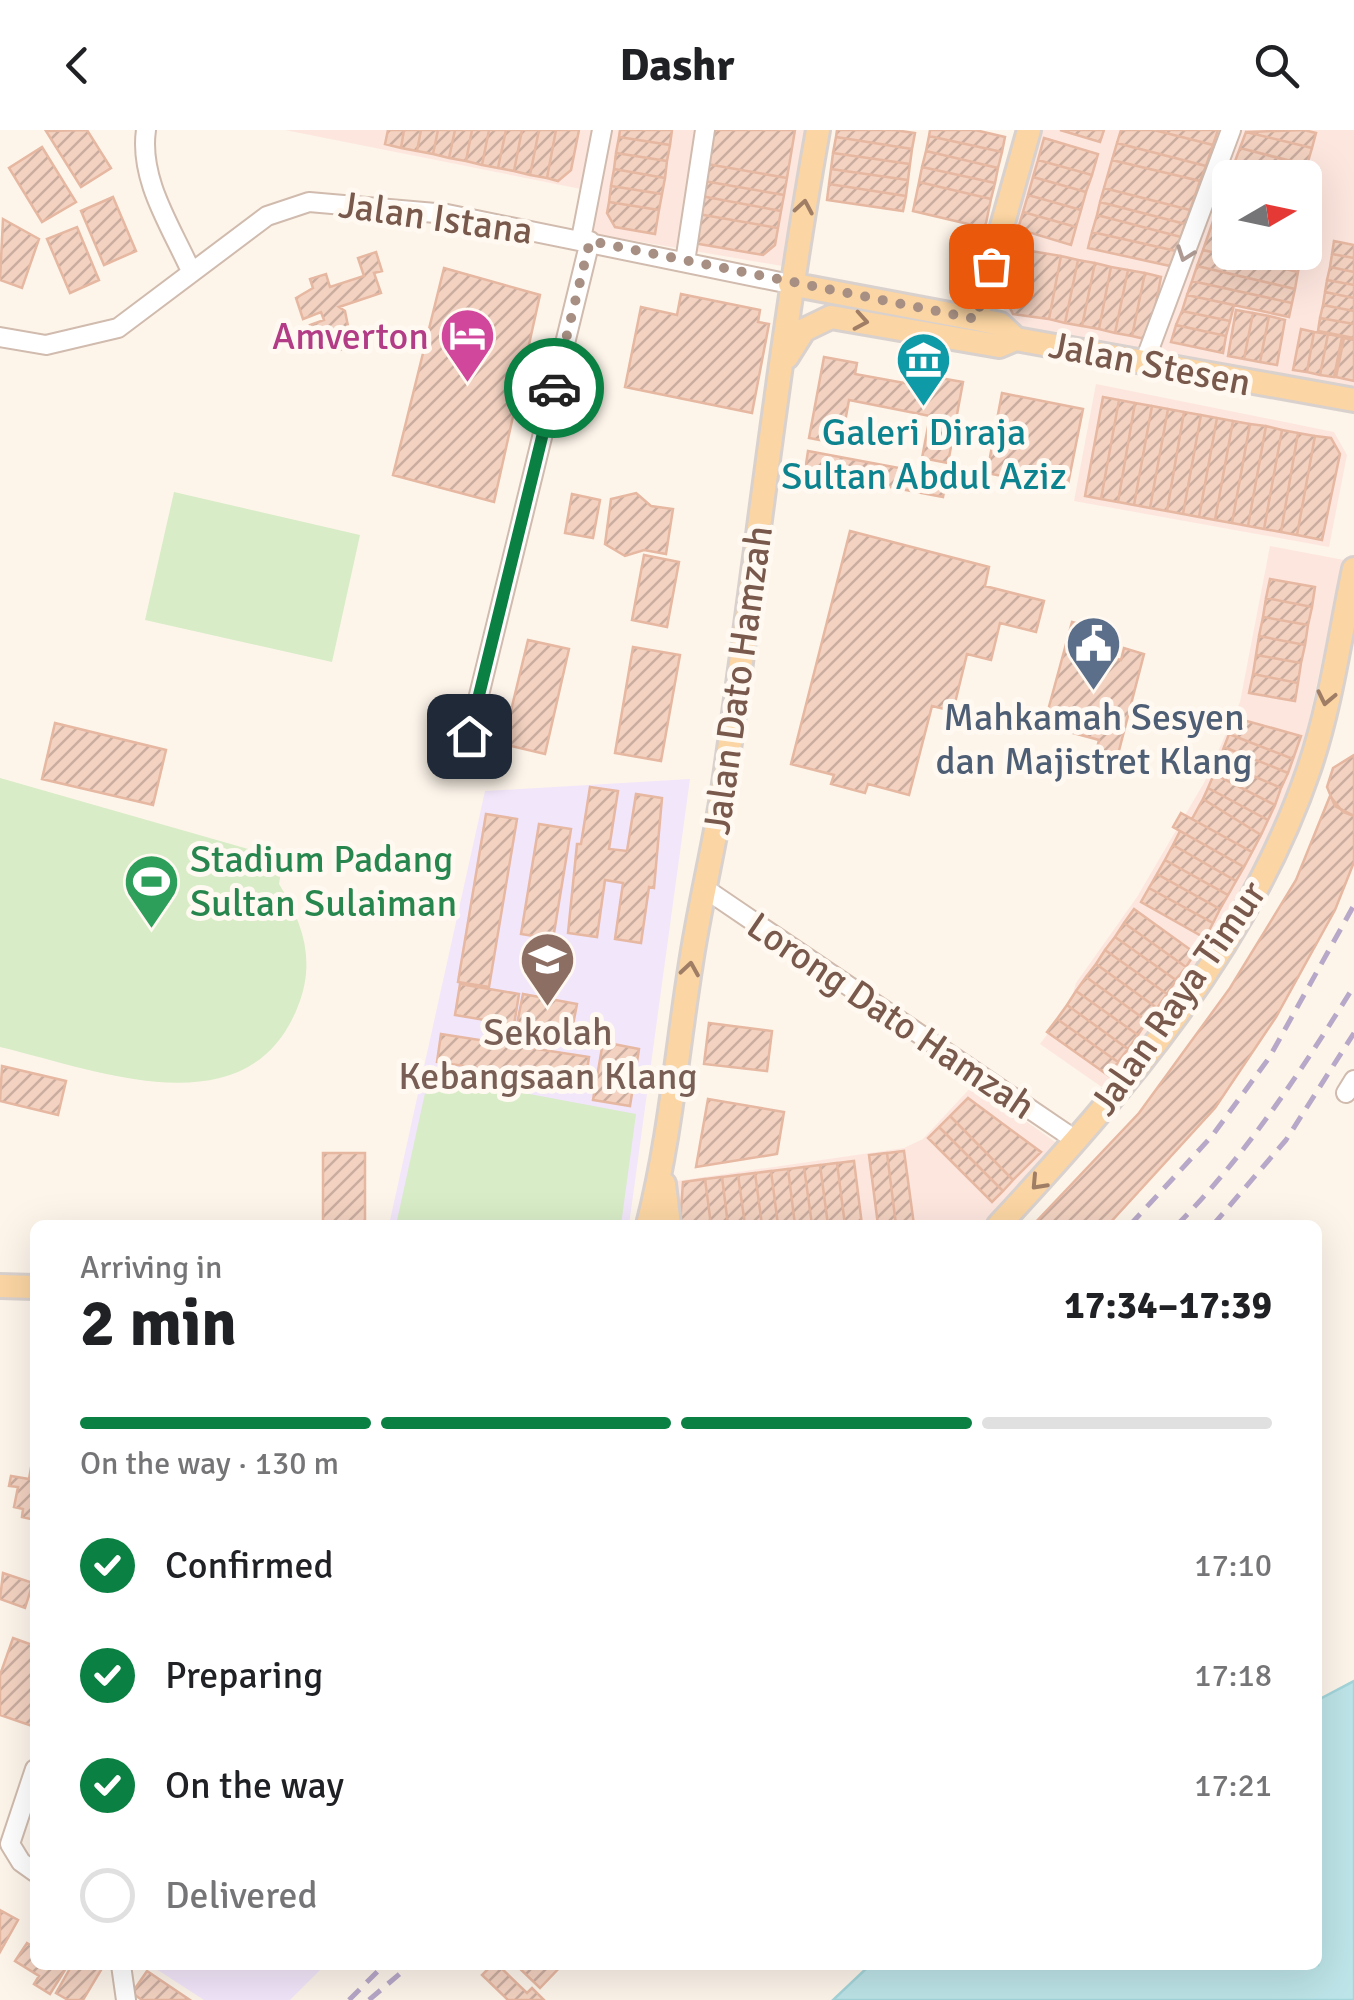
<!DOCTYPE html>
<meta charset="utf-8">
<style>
body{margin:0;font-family:Signika,sans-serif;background:#f6f6f6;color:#202124;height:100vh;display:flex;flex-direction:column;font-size:38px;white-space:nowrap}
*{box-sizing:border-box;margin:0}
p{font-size:32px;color:#757577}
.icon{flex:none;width:55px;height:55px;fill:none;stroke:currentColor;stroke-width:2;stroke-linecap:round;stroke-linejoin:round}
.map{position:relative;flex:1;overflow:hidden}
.side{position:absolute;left:30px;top:1090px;width:1292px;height:750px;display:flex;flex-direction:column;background:#fff;border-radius:15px;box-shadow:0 10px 40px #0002}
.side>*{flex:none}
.needle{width:65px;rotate:81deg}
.tools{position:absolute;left:1212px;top:30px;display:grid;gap:20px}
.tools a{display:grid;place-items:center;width:110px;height:110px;border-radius:15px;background:#fff;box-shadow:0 10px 40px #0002;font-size:50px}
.pin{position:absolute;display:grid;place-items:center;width:85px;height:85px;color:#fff;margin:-42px;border-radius:20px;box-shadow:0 5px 15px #0006}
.courier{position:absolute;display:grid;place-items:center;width:100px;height:100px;margin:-50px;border:8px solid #0b8043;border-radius:50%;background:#fff;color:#222;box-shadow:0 2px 12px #0007}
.summary em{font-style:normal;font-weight:700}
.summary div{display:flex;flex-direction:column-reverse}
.summary{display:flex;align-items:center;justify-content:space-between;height:170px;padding:0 50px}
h1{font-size:65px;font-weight:700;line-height:75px}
.bar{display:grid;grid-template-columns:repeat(4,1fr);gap:15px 10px;align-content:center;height:120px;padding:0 50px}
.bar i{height:12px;border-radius:8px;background:#e0e0e0}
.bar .current{background:#0b8043}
.bar p{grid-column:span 4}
ol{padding:0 50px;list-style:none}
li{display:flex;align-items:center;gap:30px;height:110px}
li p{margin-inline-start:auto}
li .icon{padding:10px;border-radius:50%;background:#0b8043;color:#fff;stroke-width:4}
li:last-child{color:#757577}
li i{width:55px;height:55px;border:5px solid #e0e0e0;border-radius:50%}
header{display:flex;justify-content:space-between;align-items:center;height:130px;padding:0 50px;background:#fff;font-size:45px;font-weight:700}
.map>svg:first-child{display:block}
.commercial{fill:#fde6de;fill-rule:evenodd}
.education{fill:#f2e6fa}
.grass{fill:#d8ecc7}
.water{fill:#bde4e8;stroke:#a3d5da;stroke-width:2.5}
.building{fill:url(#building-hatch);stroke:#e6b7a1;stroke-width:2.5}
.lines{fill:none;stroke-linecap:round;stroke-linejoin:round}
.minor-casing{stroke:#d0bbae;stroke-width:22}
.major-casing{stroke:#d9d1cd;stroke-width:28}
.minor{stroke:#fff;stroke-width:18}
.major{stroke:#fbd5a3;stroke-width:22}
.rail{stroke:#b7a7c8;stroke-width:5;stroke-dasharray:15 10;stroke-linecap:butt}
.oneway{stroke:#a07e66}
.oneway2{stroke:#af9b94}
.done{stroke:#a79083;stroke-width:10;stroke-dasharray:0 18}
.route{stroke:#0b8043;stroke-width:12}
.labels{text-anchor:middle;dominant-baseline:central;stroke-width:10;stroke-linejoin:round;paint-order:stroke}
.street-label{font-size:38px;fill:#79594c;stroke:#fff9f1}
.hotel-label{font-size:38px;fill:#b23c85;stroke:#fff9f1;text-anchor:end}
.culture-label{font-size:38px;fill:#0d838f;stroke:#fff9f1}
.service-label{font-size:38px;fill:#4e5e75;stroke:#fff9f1}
.leisure-label{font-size:38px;fill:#27864d;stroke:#fff9f1;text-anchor:start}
.education-label{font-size:38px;fill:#785e54;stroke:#fff9f1}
</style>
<header><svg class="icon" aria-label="back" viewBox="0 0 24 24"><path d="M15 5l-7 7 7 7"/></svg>Dashr<svg class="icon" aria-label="search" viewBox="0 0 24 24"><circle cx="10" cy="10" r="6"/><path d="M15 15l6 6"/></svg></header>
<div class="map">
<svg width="1354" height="1870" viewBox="0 0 1354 1870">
<defs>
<pattern id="building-hatch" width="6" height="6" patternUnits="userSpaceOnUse" patternTransform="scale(2.5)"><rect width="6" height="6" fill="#f3d2c1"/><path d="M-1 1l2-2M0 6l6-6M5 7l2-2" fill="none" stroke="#caad9f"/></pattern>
</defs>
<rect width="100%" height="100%" fill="#fdf5ea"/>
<path class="commercial" d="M285 0H807L782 136 589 103 596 62Z
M1041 0H1354V258L1020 196 1007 186 995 159ZM1230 48H1305V122H1230Z
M1096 254 1334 302 1347 325 1329 417 1074 371Z
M1270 416 1344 430 1300 631 1255 738 1211 813 1106 960 1040 914 1070 874 1076 853 1137 767 1205 651 1240 572Z
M974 954 1058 1014 984 1095H676L670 1052 904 1018 923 1009Z"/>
<path class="education" d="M690 649 629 1095H389L485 661Z
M150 1835H325L290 1870H204Z"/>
<path class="grass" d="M174 362 360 405 332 532 145 490Z
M0 648 283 729 279 754C303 793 316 831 298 876 249 1003 94 939 0 917Z
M429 945 636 984 621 1095H396Z"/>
<path class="water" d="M1354 1551V1870H833L870 1835H1318V1570Z"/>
<path class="building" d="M87 0 111 38 81 57 46 1Z
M388 0H404L401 18 385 14Z
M404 0H421L417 21 401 18Z
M421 0H438L433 24 417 21Z
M438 0H455L449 28 433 24Z
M455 0H472L466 31 449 28Z
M472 0H489L482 35 466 31Z
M489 0H506L498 38 482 35Z
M506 0H522L514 41 498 38Z
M522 0H539L530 45 514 41Z
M539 0H556L547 48 530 45Z
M556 0H579L571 40 558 51 547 48Z
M620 0H672L670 15 619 7Z
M713 0H795L787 48 707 34Z
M837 0H894L915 3 912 19 836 7Z
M930 0H975L1005 7 1002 22 929 6Z
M1060 0H1104L1100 12Z
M1121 0H1154L1213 15 1206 36 1117 13Z
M1154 0H1218L1213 15Z
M1304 0 1316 3 1312 18 1246 2Z
M1246 2 1312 18 1307 35 1240 18Z
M929 6 1002 22 998 38 926 21Z
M619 7 670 15 667 31 616 23Z
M836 7 912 19 910 34 833 23Z
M1044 8 1098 24 1092 45 1038 30Z
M1117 13 1206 36 1200 51 1112 30Z
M42 17 76 72 42 92 9 38Z
M1240 18 1319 39 1315 57 1305 55V48H1271L1232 39Z
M926 21 998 38 995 53 922 37Z
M616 23 667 31 665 48 614 39Z
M833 23 910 34 908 50 831 39Z
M1038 30 1092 45 1086 62 1033 47Z
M1112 30 1200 51 1190 80 1104 58Z
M707 34 787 48 784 65 704 51Z
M922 37 995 53 991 69 919 52Z
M614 39 665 48 662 64 611 56Z
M831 39 908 50 906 66 829 54Z
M1033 47 1086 62 1081 80 1028 65Z
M704 51 784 65 781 81 701 66Z
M919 52 991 69 985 98 913 81Z
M829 54 906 66 903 81 827 70Z
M611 56 662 64 659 80 609 72Z
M1104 58 1190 80 1185 94 1100 72Z
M1028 65 1081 80 1076 97 1023 82Z
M701 66 781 81 778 98 698 84Z
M113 67 136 121 104 135 81 81Z
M609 72 659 80 655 104 615 97 607 83Z
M1100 72 1185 94 1181 107 1097 85Z
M1219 75 1230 78V102L1211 97Z
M1023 82 1076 97 1071 115 1018 99Z
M698 84 778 98 775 115 763 125 693 113Z
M1097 85 1181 107 1176 121 1092 102Z
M3 89 39 109 22 158 0 150Z
M77 97 99 150 70 163 47 109Z
M1211 97 1230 102V122H1302L1298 142 1203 120Z
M1092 102 1176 121 1170 136 1088 118Z
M1334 111 1354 115V128L1332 124Z
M1019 119 1061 126 1049 189 1013 184 1005 168Z
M1203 120 1298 142 1295 159 1197 136Z
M376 122 382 141 374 143 381 163 339 177 345 181 352 216 334 222 331 211 317 216 310 195 324 190 321 182 303 189 296 168 313 158 310 149 326 144 330 157 364 146 358 128Z
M1332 124 1354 128V142L1330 137Z
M1061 126 1078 130 1065 193 1049 189Z
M1078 130 1095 133 1082 196 1065 193Z
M1095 133 1111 137 1099 199 1082 196Z
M1197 136 1295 159 1292 173 1192 151Z
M1111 137 1128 140 1115 203 1099 199Z
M1330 137 1354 142V155L1327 150Z
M444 138 540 165 494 372 393 345Z
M1128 140 1145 143 1132 206 1115 203Z
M1145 143 1161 147 1149 210 1132 206Z
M1327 150 1354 155V168L1325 162Z
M1192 151 1292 173 1289 187 1187 165Z
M1325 162 1354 168V181L1323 175Z
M681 164 760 180 758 192 769 194 752 283 625 257 641 177 677 185Z
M1187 165 1234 175 1230 191 1182 181Z
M1323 175 1354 181V194L1320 188Z
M1236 180 1253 183 1244 229 1228 226Z
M1182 181 1230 191 1226 206 1176 195Z
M1253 183 1269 186 1260 232 1244 229Z
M1269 186 1285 190 1277 235 1260 232Z
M1320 188 1354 194V208L1318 201Z
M1176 195 1226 206 1223 223 1171 212Z
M1301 199 1314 202 1307 242 1293 240Z
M1314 202 1328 204 1320 245 1307 242Z
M1328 204 1342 207 1334 247 1320 245Z
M1344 208 1354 210V251L1336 247Z
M824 227 857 233 855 244 932 258 934 247 963 252 948 333 922 328 930 286 849 270 841 314 809 308Z
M1002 263 1083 279 1067 359 987 343Z
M1103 267 1119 270 1101 369 1085 366Z
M1119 270 1135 273 1118 372 1101 369Z
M1135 273 1152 276 1134 375 1118 372Z
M1152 276 1168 279 1150 378 1134 375Z
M1168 279 1184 282 1167 381 1150 378Z
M1184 282 1201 285 1183 384 1167 381Z
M1201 285 1217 288 1199 387 1183 384Z
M1217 288 1233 291 1215 390 1199 387Z
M1233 291 1250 294 1232 393 1215 390Z
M1250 294 1266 296 1248 396 1232 393Z
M1266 296 1282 300 1264 399 1248 396Z
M1282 300 1298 303 1281 402 1264 399Z
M1298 303 1315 306 1297 405 1281 402Z
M1315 306 1331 308 1340 324 1322 410 1297 405Z
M808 321 947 347 943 367 805 341Z
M636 363 651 376 673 379 666 424 644 420 625 426 605 414 611 369Z
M572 364 600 370 593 408 565 403Z
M850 401 989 437 985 456 1044 471 1036 502 1000 493 991 530 967 524 953 581 932 576 909 665 868 654 865 663 831 654 834 645 791 634Z
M644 425 679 432 667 497 632 490Z
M1270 449 1315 457 1312 477 1266 468Z
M1266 468 1312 477 1308 495 1263 487Z
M1263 487 1308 495 1305 515 1259 506Z
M1072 492 1109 502 1103 525 1121 530 1124 518 1144 524 1115 636 1094 630 1099 610 1044 595Z
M1259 506 1305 515 1301 533 1256 525Z
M528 510 569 519 545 624 503 614Z
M633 517 680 525 661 631 615 623Z
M1256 525 1301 533 1298 553 1253 544Z
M1253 544 1298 553 1295 571 1249 563Z
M1236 588 1301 606 1293 629 1229 604Z
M55 593 166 620 153 675 42 649Z
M1229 604 1293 629 1288 643 1224 617Z
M1224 617 1288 643 1281 658 1219 631Z
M1354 625V686L1335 676 1327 657 1333 638Z
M1219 631 1281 658 1275 675 1214 644Z
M1214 644 1275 675 1268 690 1208 658Z
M590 657 618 661 609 719 627 721 636 664 662 668 654 758 649 757 641 813 615 809 623 753 605 750 597 807 568 803 577 714H581Z
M1208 658 1268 690 1261 705 1203 669Z
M1330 666 1343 682 1354 686V732L1335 780 1276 887 1215 978 1108 1095H1033L1139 983 1230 858 1296 750Z
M1203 669 1261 705 1252 722 1192 689Z
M1181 683 1252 722 1244 737 1173 697Z
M486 684 517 689 489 857 458 852Z
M539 694 571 699 553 809 521 804Z
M1180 701 1244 737 1236 751 1173 715Z
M1173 715 1236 751 1228 765 1165 730Z
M1165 730 1228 765 1220 779 1157 744Z
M1157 744 1220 779 1213 793 1149 758Z
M1149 758 1213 793 1205 808 1141 772Z
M1134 779 1195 823 1186 837 1124 793Z
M1124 793 1186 837 1176 850 1115 807Z
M1115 807 1176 850 1167 864 1105 820Z
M1105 820 1167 864 1157 878 1096 834Z
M1096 834 1157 878 1147 891 1086 847Z
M1086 847 1147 891 1138 905 1076 861Z
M460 854 519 864 514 895 455 885Z
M1076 861 1138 905 1128 919 1067 875Z
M523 864 577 874 571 905 517 894Z
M1067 875 1128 919 1118 932 1057 889Z
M1057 889 1118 932 1109 946 1047 902Z
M709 893 772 901 767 941 704 934Z
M441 904 589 927 585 954 437 932Z
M603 912 639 919 630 976 593 970Z
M2 936 66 951 58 985 0 971Z
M968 968 1041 1022 1013 1050 950 986Z
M708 969 784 982 777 1024 696 1037Z
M950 986 1013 1050 1003 1061 939 997Z
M939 997 1003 1061 992 1072 928 1008Z
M904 1021 914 1095H896L887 1023Z
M323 1023H365V1095H323Z
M887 1023 896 1095H878L869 1025Z
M854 1031 862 1095H845L837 1033Z
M837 1033 845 1095H828L820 1035Z
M820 1035 828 1095H812L804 1037Z
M804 1037 812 1095H795L788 1039Z
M788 1039 795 1095H778L771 1041Z
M771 1041 778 1095H762L755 1043Z
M755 1043 762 1095H745L738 1045Z
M738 1045 745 1095H728L722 1047Z
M722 1047 728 1095H711L705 1049Z
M705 1049 711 1095H680L683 1052Z
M32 1332H35V1390L22 1387 23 1379 14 1377 18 1357 9 1356 11 1346 29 1349Z
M3 1443 33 1453 25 1478 0 1469Z
M13 1508 35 1516V1597L0 1585V1545Z
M0 1780 18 1790 0 1822Z
M27 1813 35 1818V1835H68L50 1864 34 1854 39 1846 15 1831Z
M72 1835H104L83 1870H68L56 1863Z
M492 1835H498L527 1863 532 1858 544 1870H508L482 1845Z
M516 1835H562L540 1858Z
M147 1841 190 1870H142L132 1863Z"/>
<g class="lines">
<defs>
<path id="minor" d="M146 0C139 49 170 95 190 139
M581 109 602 0
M685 132 705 0
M0 207 46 215 118 198 267 86 309 72 447 84 790 154
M1144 233 1231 0
M469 606 590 111
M707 760 1077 1011
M1346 963 1354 950
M35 1639 10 1714 21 1732 35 1742
M121 1835 126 1870"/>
<path id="major" d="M790 154 976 189 1000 194 1016 209 1354 270
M976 189 1029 0
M787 227 804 200 831 187 999 216 1016 209
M664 1054 669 1095
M648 1095C670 1009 677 921 691 833 700 773 715 714 724 654 756 436 779 217 818 0
M999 1095C1124 960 1249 816 1309 639 1331 575 1340 505 1354 439
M0 1156 35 1157"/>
</defs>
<use href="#minor" class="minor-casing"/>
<use href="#major" class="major-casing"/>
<use href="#minor" class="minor"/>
<use href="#major" class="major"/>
<path class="rail" d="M1130 1095 1212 1006 1269 928 1354 775
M1177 1095C1248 1023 1301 941 1354 856
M1213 1095 1286 1010 1354 903
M349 1870 384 1835
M369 1870 410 1835"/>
</g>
<defs><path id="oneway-chevron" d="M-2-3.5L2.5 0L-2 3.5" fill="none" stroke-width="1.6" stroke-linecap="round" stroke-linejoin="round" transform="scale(2.5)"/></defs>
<g class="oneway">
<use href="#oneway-chevron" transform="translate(804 77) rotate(-80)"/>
<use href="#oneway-chevron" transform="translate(861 191) rotate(10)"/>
<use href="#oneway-chevron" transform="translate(1326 568) rotate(102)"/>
<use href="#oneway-chevron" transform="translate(690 839) rotate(-81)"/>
<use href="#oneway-chevron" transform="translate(1038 1053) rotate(133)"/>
</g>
<use class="oneway2" href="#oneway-chevron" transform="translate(1185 124) rotate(110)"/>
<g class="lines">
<path class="done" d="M554 258 590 111 976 189 991 136"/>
<path class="route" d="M469 606 554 258"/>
</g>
<defs>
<symbol id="hotel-pin" viewBox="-11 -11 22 30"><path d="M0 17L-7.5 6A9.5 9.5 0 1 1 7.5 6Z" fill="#d1479c" stroke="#fff9f1"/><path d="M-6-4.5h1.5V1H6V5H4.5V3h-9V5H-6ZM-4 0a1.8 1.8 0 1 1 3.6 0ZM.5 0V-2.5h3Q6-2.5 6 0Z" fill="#fff"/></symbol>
<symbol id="museum-pin" viewBox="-11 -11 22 30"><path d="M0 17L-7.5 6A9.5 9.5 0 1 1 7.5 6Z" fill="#0f9aa8" stroke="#fff9f1"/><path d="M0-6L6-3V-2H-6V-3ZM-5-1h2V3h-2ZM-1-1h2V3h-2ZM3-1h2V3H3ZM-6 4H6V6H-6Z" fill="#fff"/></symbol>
<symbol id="civic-pin" viewBox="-11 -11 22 30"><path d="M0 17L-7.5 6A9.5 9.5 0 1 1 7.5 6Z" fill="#5c6f8a" stroke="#fff9f1"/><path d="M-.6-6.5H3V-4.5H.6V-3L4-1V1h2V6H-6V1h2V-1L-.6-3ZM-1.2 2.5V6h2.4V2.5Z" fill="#fff"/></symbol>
<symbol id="stadium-pin" viewBox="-11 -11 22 30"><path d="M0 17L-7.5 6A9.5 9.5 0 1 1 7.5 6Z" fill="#2e9e5b" stroke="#fff9f1"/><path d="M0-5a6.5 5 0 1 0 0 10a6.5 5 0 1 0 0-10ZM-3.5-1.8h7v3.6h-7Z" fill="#fff"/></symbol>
<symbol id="school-pin" viewBox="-11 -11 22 30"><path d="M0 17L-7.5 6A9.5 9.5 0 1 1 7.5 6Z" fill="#8d6e63" stroke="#fff9f1"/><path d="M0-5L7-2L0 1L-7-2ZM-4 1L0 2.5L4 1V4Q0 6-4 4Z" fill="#fff"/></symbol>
</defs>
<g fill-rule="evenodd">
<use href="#hotel-pin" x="436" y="174" width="63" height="86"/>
<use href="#museum-pin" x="892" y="198" width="63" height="86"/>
<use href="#civic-pin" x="1062" y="482" width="63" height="86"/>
<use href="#stadium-pin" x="120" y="720" width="63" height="86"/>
<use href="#school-pin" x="516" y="798" width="63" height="86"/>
</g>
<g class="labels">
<g class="street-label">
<text transform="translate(436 88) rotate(8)">Jalan Istana</text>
<text transform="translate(1150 234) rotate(11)">Jalan Stesen</text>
<text transform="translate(738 550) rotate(-82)">Jalan Dato Hamzah</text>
<text transform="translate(1178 868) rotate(-55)">Jalan Raya Timur</text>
<text transform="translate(891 886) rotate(34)">Lorong Dato Hamzah</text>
</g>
<g class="hotel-label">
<text x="429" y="206">Amverton</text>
</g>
<g class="culture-label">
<text x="924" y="302">Galeri Diraja<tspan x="924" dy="44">Sultan Abdul Aziz</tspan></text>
</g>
<g class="service-label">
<text x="1094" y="587">Mahkamah Sesyen<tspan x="1094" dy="44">dan Majistret Klang</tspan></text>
</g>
<g class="leisure-label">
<text x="190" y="729">Stadium Padang<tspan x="190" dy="44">Sultan Sulaiman</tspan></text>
</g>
<g class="education-label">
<text x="548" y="902">Sekolah<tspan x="548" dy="44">Kebangsaan Klang</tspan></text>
</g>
</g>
</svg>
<div class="tools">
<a><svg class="needle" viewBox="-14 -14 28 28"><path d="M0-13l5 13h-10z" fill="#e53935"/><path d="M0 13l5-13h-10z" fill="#757577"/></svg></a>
</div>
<div class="pin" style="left:991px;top:136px;background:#ea580c"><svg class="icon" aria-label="bag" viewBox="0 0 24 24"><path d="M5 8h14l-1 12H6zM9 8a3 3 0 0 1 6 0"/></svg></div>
<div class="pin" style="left:469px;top:606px;background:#1f2937"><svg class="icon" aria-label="home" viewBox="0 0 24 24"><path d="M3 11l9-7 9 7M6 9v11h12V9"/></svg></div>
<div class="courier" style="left:554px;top:258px"><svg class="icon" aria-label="car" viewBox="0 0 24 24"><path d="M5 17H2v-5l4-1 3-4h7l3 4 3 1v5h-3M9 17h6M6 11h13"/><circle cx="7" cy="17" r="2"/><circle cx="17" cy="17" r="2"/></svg></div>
<section class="side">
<div class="summary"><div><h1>2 min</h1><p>Arriving in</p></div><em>17:34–17:39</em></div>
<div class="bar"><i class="current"></i><i class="current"></i><i class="current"></i><i></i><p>On the way · 130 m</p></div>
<ol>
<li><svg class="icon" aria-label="check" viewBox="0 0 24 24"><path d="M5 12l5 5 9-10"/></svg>Confirmed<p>17:10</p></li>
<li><svg class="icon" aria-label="check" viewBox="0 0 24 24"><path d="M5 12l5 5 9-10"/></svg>Preparing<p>17:18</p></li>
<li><svg class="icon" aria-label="check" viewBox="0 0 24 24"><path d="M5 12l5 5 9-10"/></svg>On the way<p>17:21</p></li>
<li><i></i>Delivered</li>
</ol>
</section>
</div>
